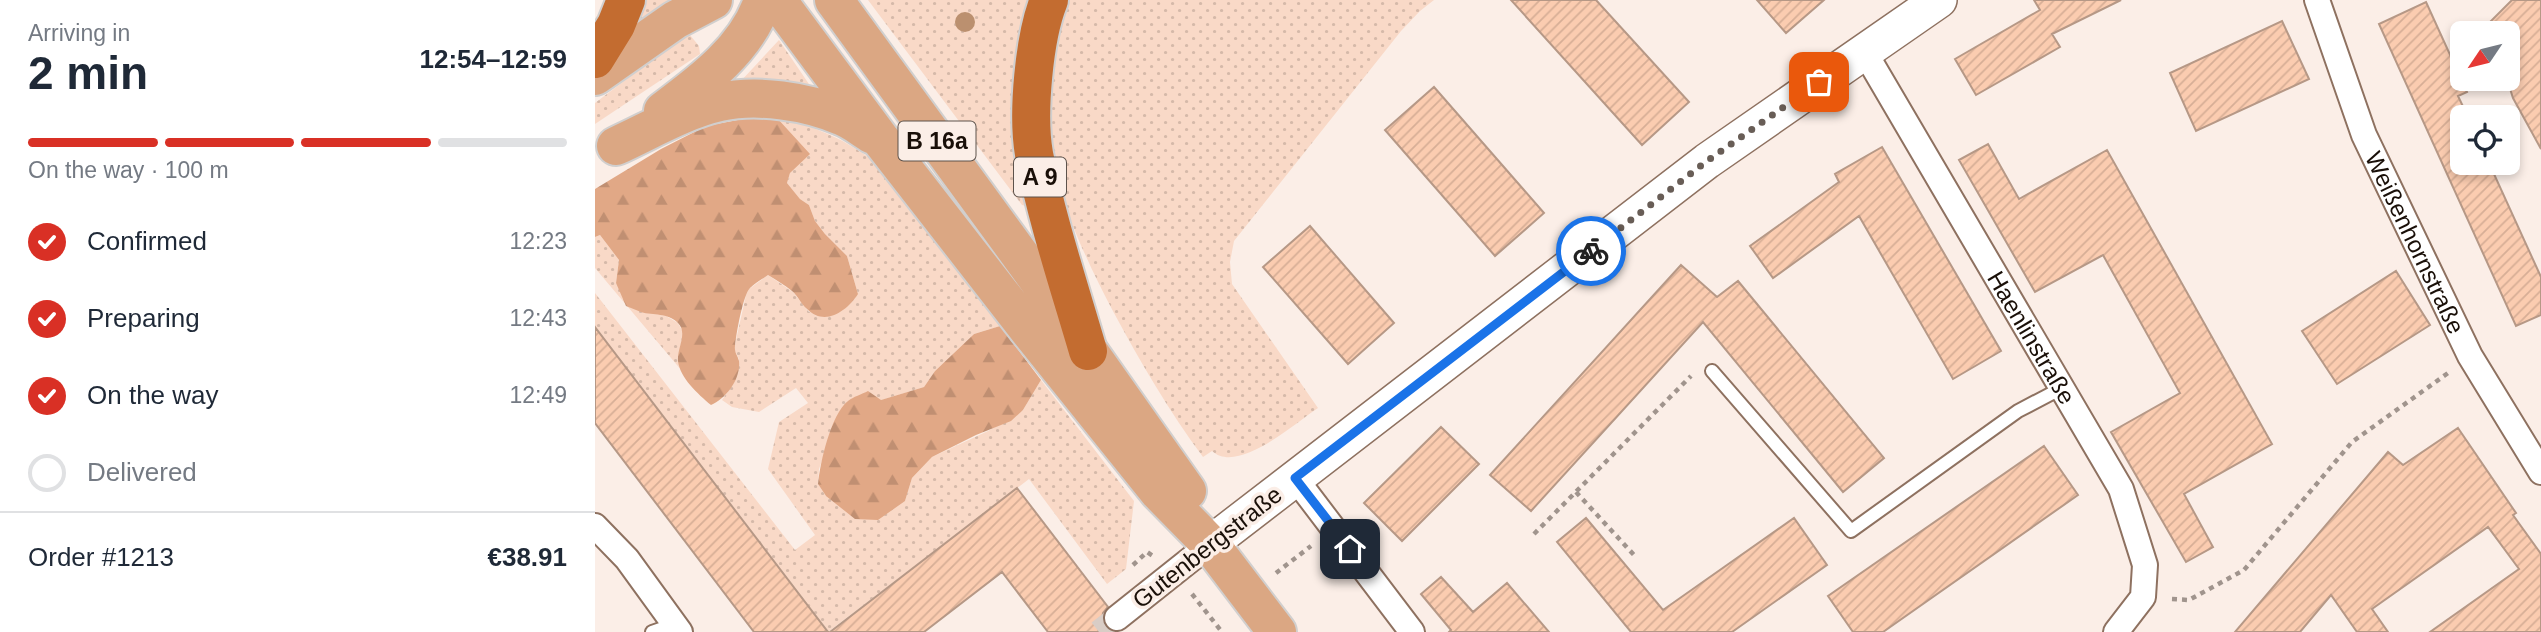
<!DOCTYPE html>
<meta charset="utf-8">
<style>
body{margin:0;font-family:Arial,sans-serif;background:#f6f6f7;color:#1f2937;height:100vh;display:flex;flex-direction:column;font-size:26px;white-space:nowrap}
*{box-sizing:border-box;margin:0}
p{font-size:23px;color:#747a83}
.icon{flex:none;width:38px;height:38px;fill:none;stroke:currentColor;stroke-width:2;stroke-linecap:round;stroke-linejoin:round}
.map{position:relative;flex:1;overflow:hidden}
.drawer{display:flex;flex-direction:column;background:#fff;width:595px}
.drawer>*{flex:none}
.needle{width:46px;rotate:235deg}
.fabs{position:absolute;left:1855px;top:21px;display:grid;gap:14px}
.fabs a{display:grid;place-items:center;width:70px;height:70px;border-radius:10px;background:#fff;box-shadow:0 4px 10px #0003;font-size:35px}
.pin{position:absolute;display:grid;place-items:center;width:60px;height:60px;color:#fff;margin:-30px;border-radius:14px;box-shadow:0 4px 10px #0006}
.courier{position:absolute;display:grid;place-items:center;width:70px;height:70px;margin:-35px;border:5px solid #1a73e8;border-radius:50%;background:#fff;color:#222;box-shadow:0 2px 9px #0007}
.head em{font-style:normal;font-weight:700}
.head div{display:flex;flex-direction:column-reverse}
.head{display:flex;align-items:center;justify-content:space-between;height:119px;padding:0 28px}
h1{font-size:46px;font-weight:700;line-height:52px}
.bar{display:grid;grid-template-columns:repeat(4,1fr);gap:10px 7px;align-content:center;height:84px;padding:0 28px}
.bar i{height:9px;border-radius:5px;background:#e0e1e3}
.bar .selected{background:#d93025}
.bar p{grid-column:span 4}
.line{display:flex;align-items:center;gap:18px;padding:0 28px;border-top:2px solid #e0e1e3}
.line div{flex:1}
ol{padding:0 28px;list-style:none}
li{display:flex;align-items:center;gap:21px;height:77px}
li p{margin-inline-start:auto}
li .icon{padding:7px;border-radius:50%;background:#d93025;color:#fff;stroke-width:4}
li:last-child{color:#747a83}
li i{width:38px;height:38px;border:4px solid #e0e1e3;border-radius:50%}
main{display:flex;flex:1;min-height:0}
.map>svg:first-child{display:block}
.grass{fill:url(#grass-dots)}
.forest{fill:url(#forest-firs)}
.building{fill:url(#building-hatch);stroke:#b69886;stroke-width:2}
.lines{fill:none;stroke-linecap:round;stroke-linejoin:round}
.street-tunnel{stroke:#d9cdc6;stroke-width:24;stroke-dasharray:24 12;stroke-linecap:butt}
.lane-casing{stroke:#8e7160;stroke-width:16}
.street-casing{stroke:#8e7160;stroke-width:28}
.secondary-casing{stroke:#8e7160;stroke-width:38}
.primary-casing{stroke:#d1cfce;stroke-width:42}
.highway-casing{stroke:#d1cfce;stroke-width:42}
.path{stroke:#a0948d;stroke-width:4.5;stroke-dasharray:5 5;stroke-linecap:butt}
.lane{stroke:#fff;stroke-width:12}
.street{stroke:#fff;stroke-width:24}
.secondary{stroke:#fff;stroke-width:35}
.primary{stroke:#dba783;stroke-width:38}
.highway{stroke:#c36c30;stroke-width:38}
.tree{fill:#bb906f}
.done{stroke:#685d56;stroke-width:7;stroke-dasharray:0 12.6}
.route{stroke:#1a73e8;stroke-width:9}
.labels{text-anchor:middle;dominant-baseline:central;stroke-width:7;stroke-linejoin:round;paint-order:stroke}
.shield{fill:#fbeee7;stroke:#5d524b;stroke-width:2}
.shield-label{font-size:23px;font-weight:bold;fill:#190f08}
.street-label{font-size:24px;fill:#190f08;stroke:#fbeee7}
</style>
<main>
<section class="drawer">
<div class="head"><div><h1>2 min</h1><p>Arriving in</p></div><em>12:54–12:59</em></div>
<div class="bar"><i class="selected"></i><i class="selected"></i><i class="selected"></i><i></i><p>On the way · 100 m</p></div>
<ol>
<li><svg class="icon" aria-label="check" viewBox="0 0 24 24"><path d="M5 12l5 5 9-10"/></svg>Confirmed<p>12:23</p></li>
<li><svg class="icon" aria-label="check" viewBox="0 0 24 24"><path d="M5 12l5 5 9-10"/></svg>Preparing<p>12:43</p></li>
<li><svg class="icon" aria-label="check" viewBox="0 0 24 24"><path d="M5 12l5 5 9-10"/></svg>On the way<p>12:49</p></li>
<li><i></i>Delivered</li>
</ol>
<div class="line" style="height:91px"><div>Order #1213</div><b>€38.91</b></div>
</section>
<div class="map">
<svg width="1946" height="632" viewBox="0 0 1946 632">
<defs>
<pattern id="grass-dots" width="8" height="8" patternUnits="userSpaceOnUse" patternTransform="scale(1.75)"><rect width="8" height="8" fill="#f9d9c7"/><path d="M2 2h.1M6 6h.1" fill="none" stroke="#d5b9a9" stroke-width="1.8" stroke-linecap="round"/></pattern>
<pattern id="forest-firs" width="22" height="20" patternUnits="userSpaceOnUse" patternTransform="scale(1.75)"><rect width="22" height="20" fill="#e1a886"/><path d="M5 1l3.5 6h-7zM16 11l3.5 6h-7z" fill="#c08f72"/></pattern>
<pattern id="building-hatch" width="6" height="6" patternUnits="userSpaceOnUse" patternTransform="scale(1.75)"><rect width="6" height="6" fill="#fbccb0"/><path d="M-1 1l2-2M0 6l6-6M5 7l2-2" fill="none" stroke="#d7ae96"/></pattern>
</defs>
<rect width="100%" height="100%" fill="#fbeee7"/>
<path class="grass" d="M49 0H76L46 25 41 18Z
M273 0H436L431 206 427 205Z
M474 0H839L825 11 806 31 639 241 635 262 637 284 723 408C700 423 643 475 617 451L608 457C574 411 546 363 519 313 467 215 424 108 474 0Z
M95 35 104 46 105 54 0 124V103L89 36Z
M184 40 218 90 144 83Z
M182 118C220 127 244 136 276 159L405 326 379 334 340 371 329 387 244 413 224 469 223 484 231 496 310 501 317 478 337 457 393 431 428 410 446 380 539 501 531 569 512 584 434 479 233 632 0 327V293L200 550 220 535 173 469 184 422 213 403 201 388 164 412 137 407 127 400 139 383 144 359 139 349 151 295 154 289 173 275 198 292 214 312 263 294 252 256 230 234 220 221 214 205 205 199 192 183 195 173 203 163Z
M5 235 24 260 21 283 49 313H66L83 323 88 332 83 360 87 371 0 268V237Z"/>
<path class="forest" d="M153 118H182L215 154 195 173 192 183 205 199 214 205 220 221 230 234 252 256 263 294C252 311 230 327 212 309 206 304 203 296 197 291 190 285 181 280 173 275 168 279 160 283 155 288 148 295 141 335 140 346 139 352 143 356 144 361 146 379 131 399 116 405 103 394 85 378 83 361 82 348 93 333 83 323 72 312 59 316 46 312 41 310 36 308 31 306L21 283 24 260 5 235 0 237V189L66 149 111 126Z
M405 326 446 380 428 410 416 421 381 435 337 457 317 478 310 501 283 520 260 519 231 496 223 484C225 463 236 414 253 401 258 397 267 394 273 391L286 400 329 387 340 371 379 334Z"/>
<path class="building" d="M916 0H1001L1094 102 1047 145Z
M1162 0H1229L1191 33Z
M1439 0H1526L1457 34 1465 47 1381 95 1360 59 1445 10Z
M1917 0H1946V149L1918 98 1912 79 1913 33H1896L1893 24Z
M1831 2 1872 92 1863 96 1873 117H1867V163H1894L1946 277V315L1921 326 1784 24Z
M1687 21 1714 79 1601 131 1575 73Z
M839 87 949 213 900 256 790 130Z
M1393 144 1424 199 1512 150 1677 444 1589 494 1618 547 1591 562 1516 432 1585 393 1508 255 1440 292 1364 160Z
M1287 147 1406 351 1358 379 1264 216 1178 278 1155 246 1244 182 1240 174Z
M715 226 799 323 753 364 668 267Z
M1086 265 1122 297 1143 281 1289 458 1248 492 1108 322 936 511 895 475Z
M1801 271 1835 325 1742 384 1707 331Z
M0 327 233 632H159L0 423Z
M846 427 884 464 807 541 769 503Z
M1863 428 1921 513 1918 515 1946 554V632H1835L1924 569 1893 527 1777 609 1793 632H1762L1736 595 1705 632H1640L1793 452 1808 465Z
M1449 446 1483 495 1288 632H1258L1233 596Z
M422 488 513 607 508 613 507 621 511 628 517 632H453L407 572 329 632H235Z
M991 518 1068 610 1199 518 1232 565 1137 632H1036L962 542Z
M846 577 878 612 912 583 954 632H854L856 630 826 594Z"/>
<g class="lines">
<path class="street-tunnel" d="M504 632 522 618"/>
<defs>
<path id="lane" d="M1117 371 1256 531 1423 411 1467 388
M57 632 80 624"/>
<g id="street">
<path id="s1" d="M1722 0 1769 135 1875 356 1946 472"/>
<path id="s2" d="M1269 51 1526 489 1550 565 1548 597 1521 632"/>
<path d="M700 478 817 632"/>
<path d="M0 526 32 559 85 632"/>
<path d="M522 618 615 544"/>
</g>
<path id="secondary" d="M615 544 1112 161 1344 0"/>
<path id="primary" d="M182 0 286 140 433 329 564 492 615 544 682 632
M239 0 444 281 592 491
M0 76 80 20 118 0
M68 111C107 82 153 48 168 0
M21 146C54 131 89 110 125 102 162 94 211 101 246 116 257 120 268 129 278 135"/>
<path id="highway" d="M454 0C439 37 432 114 439 154 452 220 474 286 493 351
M0 59 21 25 31 0"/>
</defs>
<use href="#lane" class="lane-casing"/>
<use href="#street" class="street-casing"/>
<use href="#secondary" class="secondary-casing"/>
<use href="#primary" class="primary-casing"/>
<use href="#highway" class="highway-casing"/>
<path class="path" d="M981 492 1039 555
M939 534 1096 376
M538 565 552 552 558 556
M681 573 716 546
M597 594 627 632
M1577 599 1594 600 1649 570 1757 442 1853 373"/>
<use href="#lane" class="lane"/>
<use href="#street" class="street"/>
<use href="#secondary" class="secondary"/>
<use href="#primary" class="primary"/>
<use href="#highway" class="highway"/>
</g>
<circle class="tree" cx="370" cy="22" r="10"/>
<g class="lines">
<path class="done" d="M996 251 1112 161 1224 82"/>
<path class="route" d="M755 549 700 478 996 251"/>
</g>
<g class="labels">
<g class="shield">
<rect x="303.5" y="121.5" width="77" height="39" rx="5"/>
<rect x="419" y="157.5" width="52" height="39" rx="5"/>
</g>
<g class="shield-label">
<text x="342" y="141">B 16a</text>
<text x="445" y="177">A 9</text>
</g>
<g class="street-label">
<text stroke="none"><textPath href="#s1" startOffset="262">Weißenhornstraße</textPath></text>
<text stroke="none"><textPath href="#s2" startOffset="332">Haenlinstraße</textPath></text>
<text transform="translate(612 547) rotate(-38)">Gutenbergstraße</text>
</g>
</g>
</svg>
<div class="fabs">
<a><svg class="needle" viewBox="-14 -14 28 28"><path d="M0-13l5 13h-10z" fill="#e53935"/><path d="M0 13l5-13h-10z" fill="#747a83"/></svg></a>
<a><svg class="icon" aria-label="locate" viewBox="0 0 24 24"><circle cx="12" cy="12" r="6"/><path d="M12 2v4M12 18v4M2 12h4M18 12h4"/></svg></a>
</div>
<div class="pin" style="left:1224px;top:82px;background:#ea580c"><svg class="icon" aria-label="bag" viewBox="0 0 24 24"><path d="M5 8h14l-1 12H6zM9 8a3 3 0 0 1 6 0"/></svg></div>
<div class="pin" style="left:755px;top:549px;background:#1f2937"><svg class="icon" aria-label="home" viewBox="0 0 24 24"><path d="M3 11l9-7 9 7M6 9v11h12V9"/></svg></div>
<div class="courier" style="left:996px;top:251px"><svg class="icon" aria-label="bike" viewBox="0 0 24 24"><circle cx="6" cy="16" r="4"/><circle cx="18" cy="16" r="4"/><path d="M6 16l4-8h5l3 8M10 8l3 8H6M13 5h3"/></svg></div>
</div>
</main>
